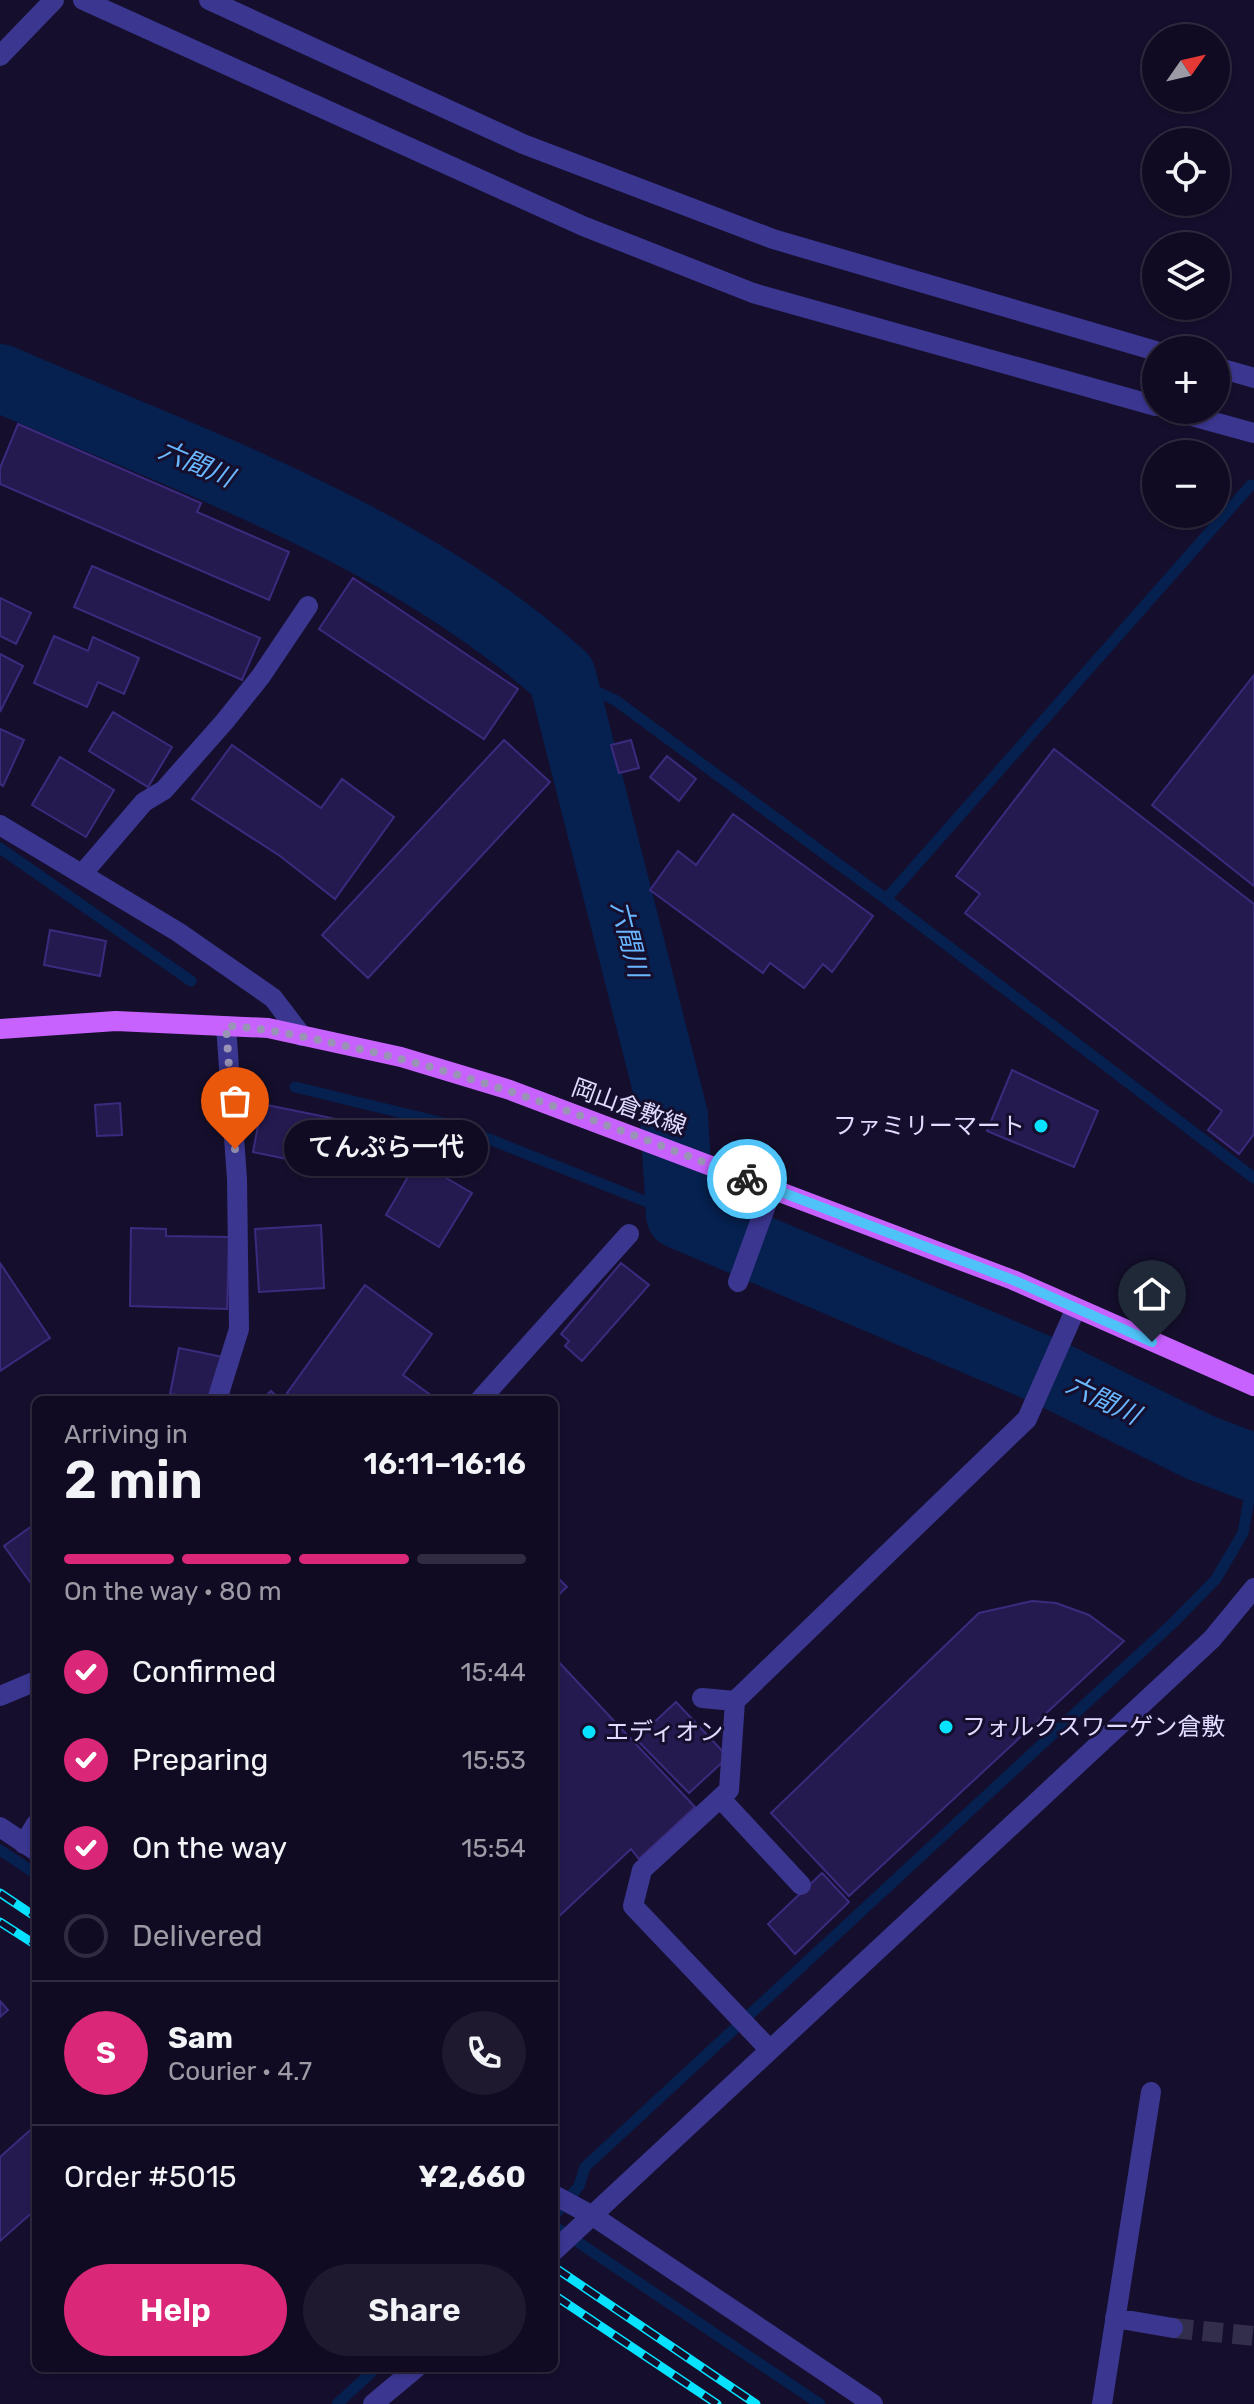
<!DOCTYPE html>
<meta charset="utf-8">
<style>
body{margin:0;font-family:Rubik,"Noto Sans JP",sans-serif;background:#1e192f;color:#f1f3f6;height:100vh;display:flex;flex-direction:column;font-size:30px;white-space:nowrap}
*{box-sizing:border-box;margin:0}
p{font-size:26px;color:#9c9ba5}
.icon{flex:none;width:44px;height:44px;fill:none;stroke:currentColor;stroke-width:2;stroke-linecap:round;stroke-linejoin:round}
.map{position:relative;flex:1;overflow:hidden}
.side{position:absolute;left:32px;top:1396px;width:526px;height:976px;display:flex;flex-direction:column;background:#100b22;border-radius:12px;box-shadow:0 2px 6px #0004,0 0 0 2px #302b40}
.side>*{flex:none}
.needle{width:52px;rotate:56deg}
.fabs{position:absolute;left:1142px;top:24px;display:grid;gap:16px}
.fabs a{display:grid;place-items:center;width:88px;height:88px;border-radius:50%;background:#100b22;box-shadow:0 2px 6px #0004,0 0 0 2px #302b40;font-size:40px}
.pin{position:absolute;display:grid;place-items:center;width:68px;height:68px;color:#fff;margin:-82px -34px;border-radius:50% 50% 50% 0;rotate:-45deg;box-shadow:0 0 8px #0007}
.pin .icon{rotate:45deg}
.courier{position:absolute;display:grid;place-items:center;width:80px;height:80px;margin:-40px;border:6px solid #4fc3f7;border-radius:50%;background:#fff;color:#222;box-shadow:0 2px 10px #0007}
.bubble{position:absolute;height:56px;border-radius:28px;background:#100b22;box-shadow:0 2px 6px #0004,0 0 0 2px #302b40;font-size:26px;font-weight:600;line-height:56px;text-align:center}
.overview em{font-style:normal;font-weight:600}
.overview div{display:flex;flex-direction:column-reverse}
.overview{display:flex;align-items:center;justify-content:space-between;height:136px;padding:0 32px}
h1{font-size:52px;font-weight:600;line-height:60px}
.bar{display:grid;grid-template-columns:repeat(4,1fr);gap:12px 8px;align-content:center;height:96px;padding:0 32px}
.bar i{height:10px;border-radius:6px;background:#302b40}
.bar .selected{background:#db2777}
.bar p{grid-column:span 4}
.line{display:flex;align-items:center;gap:20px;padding:0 32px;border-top:2px solid #302b40}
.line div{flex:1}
.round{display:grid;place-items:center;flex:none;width:84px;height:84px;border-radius:42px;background:#1e192f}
ol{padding:0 32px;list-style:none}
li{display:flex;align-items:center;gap:24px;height:88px}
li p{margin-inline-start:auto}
li .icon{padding:8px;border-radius:50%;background:#db2777;color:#fff;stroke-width:4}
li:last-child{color:#9c9ba5}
li i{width:44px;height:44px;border:4px solid #302b40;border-radius:50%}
.button{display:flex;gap:16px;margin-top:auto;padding:16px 32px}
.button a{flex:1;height:92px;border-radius:48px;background:#db2777;color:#fff;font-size:32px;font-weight:600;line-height:92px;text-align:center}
.button a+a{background:#1e192f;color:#f1f3f6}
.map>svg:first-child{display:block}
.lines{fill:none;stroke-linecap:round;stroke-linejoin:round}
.stream{stroke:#06204f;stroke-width:11}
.river{stroke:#06204f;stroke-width:68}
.building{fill:#251a50;stroke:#3c2a7e;stroke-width:2}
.minor-tunnel{stroke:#332e4c;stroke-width:20;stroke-dasharray:20 10;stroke-linecap:butt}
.minor{stroke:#3b3690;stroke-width:20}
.major{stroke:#c762ff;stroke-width:20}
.rail-casing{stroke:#07e2ff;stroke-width:9}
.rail{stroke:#150f2d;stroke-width:6;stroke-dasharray:18;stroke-linecap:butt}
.done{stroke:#9994b6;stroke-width:8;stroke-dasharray:0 14.4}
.route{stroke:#4fc3f7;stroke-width:10}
.poi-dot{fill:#07e2ff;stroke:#150f2d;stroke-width:3}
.labels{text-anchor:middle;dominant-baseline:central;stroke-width:6;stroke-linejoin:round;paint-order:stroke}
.street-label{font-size:24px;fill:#e0dbff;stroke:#150f2d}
.poi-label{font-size:24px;fill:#e0dbff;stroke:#150f2d;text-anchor:start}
.water-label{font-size:26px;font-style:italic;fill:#69b7ff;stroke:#150f2d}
</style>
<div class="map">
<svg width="1254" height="2404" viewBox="0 0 1254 2404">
<rect width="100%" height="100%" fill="#150f2d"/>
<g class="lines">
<path class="stream" d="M562 676 615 700 886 899 1254 1178
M0 848 191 981
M886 899 1251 485
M295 1087 456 1126 680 1215
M0 1850 36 1874
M554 2216 579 2186 585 2167 1174 1622 1216 1579 1243 1533 1254 1471
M554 2226 820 2404
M337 2404 376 2368"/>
<path class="river" d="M0 378C192 462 404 534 562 676L674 1116 680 1215 1050 1373 1199 1447 1254 1468"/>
</g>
<path class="building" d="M18 424 201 503 197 512 289 552 269 600 0 484V468Z
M92 566 260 638 242 680 74 607Z
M353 578 518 689 484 739 319 629Z
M0 598 31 613 16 644 0 636Z
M54 636 88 651 93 637 139 658 124 694 98 682 87 707 34 683Z
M0 654 23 666 0 712Z
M1254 675V886L1152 805Z
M113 712 172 747 148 787 89 751Z
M0 729 24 740 3 786 0 784Z
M504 740 550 782 368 978 322 935Z
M631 740 639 768 619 773 611 745Z
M232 745 321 808 342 779 394 817 335 899 280 856 192 799Z
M1054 749 1254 904V1134L1239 1154 1208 1130 1222 1111 965 913 980 894 956 876Z
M667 756 696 779 679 801 650 777Z
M60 757 114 790 86 837 32 805Z
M733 814 873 916 832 972 823 964 804 988 770 963 763 973 650 890 678 851 696 865Z
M50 930 106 941 100 976 44 965Z
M1012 1070 1098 1111 1074 1167 987 1131Z
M120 1103 122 1135 97 1136 95 1105Z
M262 1104 341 1120 331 1168 253 1152Z
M417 1161 472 1193 439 1247 386 1215Z
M321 1225 324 1288 259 1292 255 1229Z
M131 1228 166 1229V1236L229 1237 227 1309 130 1306Z
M0 1263 50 1338 0 1371Z
M621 1263 649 1285 582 1361 565 1346 569 1341 561 1334Z
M365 1285 432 1334 403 1375 432 1396 429 1400H296L287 1393Z
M179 1348 223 1357 214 1400 170 1394Z
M271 1391 281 1400H262Z
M36 1523V1588L35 1589 4 1546Z
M554 1574 567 1587 554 1599Z
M1032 1601 1056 1603 1089 1615 1124 1641 849 1896 771 1813 979 1613Z
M554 1657 695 1807 639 1859 631 1849 554 1921Z
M676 1702 728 1757 689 1793 636 1739Z
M822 1873 849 1902 795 1954 768 1924Z
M0 2001 8 2010 0 2017Z
M36 2125V2209L0 2241V2157Z"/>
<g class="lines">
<path class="minor-tunnel" d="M1173 2328 1254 2336"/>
<path class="minor" d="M83 0 583 226 753 293 1156 406
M209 0 523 144 773 239 1156 351
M0 56 54 0
M1216 367 1254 378
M1170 410 1254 433
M0 825 178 932 273 998 302 1036
M83 873 144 802 164 790 225 721 261 676 308 606
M738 1282 772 1189
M217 1400 239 1329 237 1179 226 1026
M480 1400 629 1234
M0 1696 36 1681
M702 1698 735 1701
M720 1798 801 1885
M0 1827 36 1851
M24 1844 36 1824
M770 2050 633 1906 642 1870 729 1790 735 1701 1027 1419 1076 1308
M554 2195 593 2216 873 2404
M554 2251 1212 1639 1254 1588
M1115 2318 1173 2328
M373 2404 416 2368
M1102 2404 1151 2092"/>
<path class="major" d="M0 1029 116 1021 268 1028 401 1057 510 1090 1013 1280 1254 1386"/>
<defs>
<path id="rail" d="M0 1893 36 1917
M0 1922 36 1945
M554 2267 756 2404
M554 2295 717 2404"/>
</defs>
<use href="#rail" class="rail-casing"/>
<use href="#rail" class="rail"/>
</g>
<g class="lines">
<path class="done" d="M235 1149 226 1026C267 1028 306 1037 346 1046 484 1076 616 1128 747 1179"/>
<path class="route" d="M747 1179 1013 1280 1152 1342"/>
</g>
<g class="poi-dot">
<circle cx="1041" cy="1126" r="8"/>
<circle cx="946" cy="1727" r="8"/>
<circle cx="589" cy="1732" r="8"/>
</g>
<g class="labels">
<g class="street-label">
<text transform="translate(629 1107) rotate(20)">岡山倉敷線</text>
</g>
<g class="poi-label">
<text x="1025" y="1126" text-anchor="end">ファミリーマート</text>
<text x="962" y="1727">フォルクスワーゲン倉敷</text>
<text x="605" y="1732">エディオン</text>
</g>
<g class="water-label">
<text transform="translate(196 464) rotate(23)">六間川</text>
<text transform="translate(629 939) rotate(76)">六間川</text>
<text transform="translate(1103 1400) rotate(26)">六間川</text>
</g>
</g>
</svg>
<div class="fabs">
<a><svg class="needle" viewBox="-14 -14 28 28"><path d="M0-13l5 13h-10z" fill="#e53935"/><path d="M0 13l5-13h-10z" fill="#9c9ba5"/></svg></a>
<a><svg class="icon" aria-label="locate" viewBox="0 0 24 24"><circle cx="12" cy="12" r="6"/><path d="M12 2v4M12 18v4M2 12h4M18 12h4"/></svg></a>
<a><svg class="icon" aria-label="layers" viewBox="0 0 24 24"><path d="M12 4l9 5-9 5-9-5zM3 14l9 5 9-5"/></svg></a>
<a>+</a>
<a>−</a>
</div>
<div class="pin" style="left:235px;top:1149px;background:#ea580c"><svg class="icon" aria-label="bag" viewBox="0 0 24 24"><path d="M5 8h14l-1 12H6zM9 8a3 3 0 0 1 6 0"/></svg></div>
<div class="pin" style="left:1152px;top:1342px;background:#1f2937"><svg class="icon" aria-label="home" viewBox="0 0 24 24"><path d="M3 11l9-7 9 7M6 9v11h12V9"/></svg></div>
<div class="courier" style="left:747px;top:1179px"><svg class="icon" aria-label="bike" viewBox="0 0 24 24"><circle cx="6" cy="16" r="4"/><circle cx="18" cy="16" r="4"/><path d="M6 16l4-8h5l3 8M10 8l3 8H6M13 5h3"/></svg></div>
<div class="bubble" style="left:284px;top:1120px;width:204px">てんぷら一代</div>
<section class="side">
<div class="overview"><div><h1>2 min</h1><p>Arriving in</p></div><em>16:11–16:16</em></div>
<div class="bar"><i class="selected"></i><i class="selected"></i><i class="selected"></i><i></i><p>On the way · 80 m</p></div>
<ol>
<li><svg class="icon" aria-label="check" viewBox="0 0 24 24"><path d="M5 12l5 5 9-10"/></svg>Confirmed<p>15:44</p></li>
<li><svg class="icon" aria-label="check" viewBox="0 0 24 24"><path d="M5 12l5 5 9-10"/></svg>Preparing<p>15:53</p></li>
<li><svg class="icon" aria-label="check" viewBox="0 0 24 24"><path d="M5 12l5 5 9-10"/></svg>On the way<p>15:54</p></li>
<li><i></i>Delivered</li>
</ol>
<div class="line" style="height:144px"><b class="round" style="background:#db2777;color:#fff">S</b><div><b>Sam</b><p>Courier · 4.7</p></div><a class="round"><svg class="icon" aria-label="phone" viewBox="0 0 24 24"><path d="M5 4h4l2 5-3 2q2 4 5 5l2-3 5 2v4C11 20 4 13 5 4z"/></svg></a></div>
<div class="line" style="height:104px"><div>Order #5015</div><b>¥2,660</b></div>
<div class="button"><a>Help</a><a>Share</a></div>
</section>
</div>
